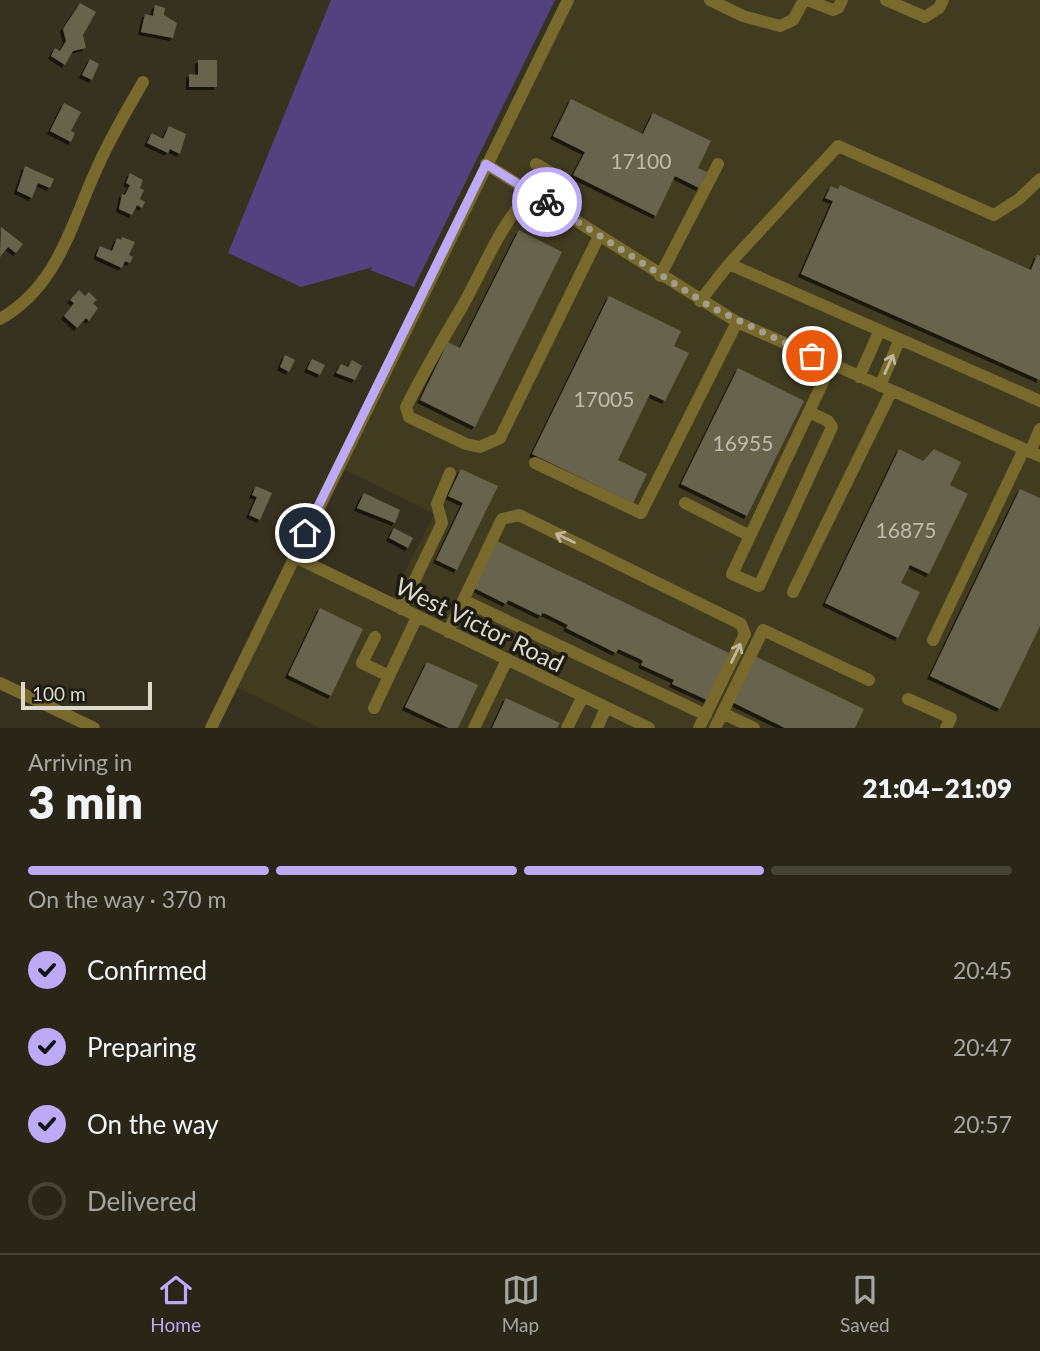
<!DOCTYPE html>
<meta charset="utf-8">
<style>
body{margin:0;font-family:Lato,sans-serif;background:#312e20;color:#f1f3f6;height:100vh;display:flex;flex-direction:column;font-size:26px;white-space:nowrap}
*{box-sizing:border-box;margin:0}
p{font-size:23px;color:#a5a5a1}
.icon{flex:none;width:38px;height:38px;fill:none;stroke:currentColor;stroke-width:2;stroke-linecap:round;stroke-linejoin:round}
.map{position:relative;height:728px;overflow:hidden}
.side{display:flex;flex-direction:column;background:#292617;flex:1}
.side>*{flex:none}
.scale{position:absolute;left:21px;bottom:18px;width:131px;box-sizing:border-box;padding-left:7px;border:4px solid #dbd8cc;border-top:0;font-size:19px;line-height:24px;white-space:nowrap;color:#dbd8cc;-webkit-text-stroke:5px #1c1a11;paint-order:stroke}
.pin{position:absolute;display:grid;place-items:center;width:60px;height:60px;color:#fff;margin:-30px;border:4px solid #fff;border-radius:50%;box-shadow:0 2px 7px #0007}
.courier{position:absolute;display:grid;place-items:center;width:70px;height:70px;margin:-35px;border:5px solid #bcaaf6;border-radius:50%;background:#fff;color:#222;box-shadow:0 2px 9px #0007}
.summary em{font-style:normal;font-weight:800}
.summary div{display:flex;flex-direction:column-reverse}
.summary{display:flex;align-items:center;justify-content:space-between;height:119px;padding:0 28px}
h1{font-size:46px;font-weight:800;line-height:52px}
.bar{display:grid;grid-template-columns:repeat(4,1fr);gap:10px 7px;align-content:center;height:84px;padding:0 28px}
.bar i{height:9px;border-radius:5px;background:#454336}
.bar .on{background:#bcaaf6}
.bar p{grid-column:span 4}
ol{padding:0 28px;list-style:none}
li{display:flex;align-items:center;gap:21px;height:77px}
li p{margin-inline-start:auto}
li .icon{padding:7px;border-radius:50%;background:#bcaaf6;color:#111;stroke-width:4}
li:last-child{color:#a5a5a1}
li i{width:38px;height:38px;border:4px solid #454336;border-radius:50%}
.menu{display:flex;justify-content:space-around;align-items:center;height:98px;border-top:2px solid #454336;background:#292617;font-size:19px;color:#a5a5a1}
.menu a{display:grid;justify-items:center;gap:4px}
.menu .on{color:#bcaaf6}
.map>svg:first-child{display:block}
.built{fill:#413b20}
.green{fill:#544280}
.building{fill:#68634d;filter:url(#shadow)}
.lines{fill:none;stroke-linecap:round;stroke-linejoin:round}
.minor{stroke:#78692d;stroke-width:12}
.oneway{stroke:#bdb79c}
.done{stroke:#a29e8f;stroke-width:7;stroke-dasharray:0 12.6}
.route{stroke:#bcaaf6;stroke-width:9}
.labels{text-anchor:middle;dominant-baseline:central;stroke-width:7;stroke-linejoin:round;paint-order:stroke}
.number-label{font-size:21px;fill:#bebbac}
.street-label{font-size:24px;fill:#dbd8cc;stroke:#1c1a11}
</style>
<div class="map">
<svg width="1040" height="728" viewBox="0 0 1040 728">
<defs>
<filter id="shadow"><feDropShadow dx="-3" dy="3" stdDeviation="0" flood-color="#0009"/></filter>
</defs>
<rect width="100%" height="100%" fill="#37321f"/>
<path class="built" d="M568 0H1040V728H320L232 685 293 556 389 603 434 514 337 466Z"/>
<path class="green" d="M331 0H555L414 287 370 270 373 267 301 287 228 253Z"/>
<path class="building" d="M80 3 96 12 83 35 86 48 73 51 65 65 51 56 55 48 60 51 66 41 63 29Z
M155 5 165 8 164 15 177 23 173 38 141 32 145 14 153 16Z
M90 59 99 64 92 80 82 75Z
M198 60H217V87H189V74L198 75Z
M571 99 643 134 653 113 711 141 698 168 707 172 699 188 675 176 656 216 573 175 585 152 553 136Z
M64 103 81 112 71 131 75 133 71 142 50 131Z
M169 126 186 134 180 154 170 149 168 153 147 143 152 133 163 139Z
M25 166 54 179 50 188 38 183 32 198 17 191Z
M130 173 143 180 140 188 144 190 140 199 145 202 142 208 137 205 132 215 119 209 122 194 125 195 130 185 126 183Z
M840 185 1031 270 1037 255 1040 256V380L801 274 833 201 825 198 831 186 838 189Z
M1 227 23 244 16 253 8 247 0 257Z
M519 230 562 252 475 427 420 400 448 342 460 348Z
M122 237 135 242 129 255 133 257 130 263 125 261 122 268 96 256 100 246 112 251 117 238 121 240Z
M79 290 85 296 89 292 97 300 93 303 98 308 89 321 86 318 77 328 64 316 74 303 70 300Z
M609 296 681 331 674 346 689 353 665 401 650 394 618 460 647 474 633 503 532 454Z
M285 355 295 360 289 372 280 367Z
M312 359 325 365 320 375 307 369Z
M352 360 362 366 355 380 336 373 341 364 348 367Z
M738 368 804 401 747 516 681 484Z
M899 449 923 461 934 449 961 462 950 485 968 494 929 574 910 565 901 583 920 592 898 638 825 603Z
M461 469 498 486 457 570 436 560 463 503 448 496Z
M256 486 272 493 260 520 249 515 257 497 252 495Z
M1020 489 1040 498V626L1000 709 930 676Z
M364 493 400 510 395 523 357 508Z
M394 528 413 538 408 548 389 538Z
M495 540 729 653 707 700 672 684 674 680 641 665 643 661 640 659 618 649 616 653 566 628 568 625 546 614 542 613 541 616 508 600 506 604 472 587Z
M320 608 363 629 331 696 288 675Z
M755 656 864 709 855 728H785L732 702Z
M427 662 478 685 458 728H449L405 707Z
M506 698 560 723 557 728H492Z"/>
<g class="lines">
<path class="minor" d="M710 0 743 16 780 26 793 20 804 0
M807 0 833 10 838 8 842 0
M886 0 925 17 939 8 943 0
M486 164 737 322 1040 456
M536 164 558 177 560 181 549 204
M531 192C495 231 483 273 456 317 438 347 422 376 406 407L409 417 466 444 480 447 500 438 599 236
M729 264 838 146 994 215 1019 199 1040 179
M660 276 718 164
M700 301 729 264 1040 401
M0 319C58 286 71 225 97 168 110 138 127 110 143 82
M859 377 879 332
M880 386 899 341
M809 412 828 421 832 427 759 586 732 574 831 365
M1030 452 1040 429
M535 463 641 513 737 322
M685 503 750 536
M293 556 649 728
M793 592 891 392
M463 600 706 715
M401 609 442 523 437 504 450 473
M448 632 502 519 519 515 741 624 745 634 699 728
M375 637 362 663 389 676
M933 640 1024 449
M0 683 94 728
M908 699 951 718 946 728
M374 708 417 617
M722 713 754 728
M211 728 568 0
M474 728 507 660
M567 728 583 696
M597 728 606 708
M715 728 763 630 869 680"/>
</g>
<defs><path id="oneway-shaft" d="M-6 0H5M1.5-3L5.5 0L1.5 3" fill="none" stroke-width="1.6" stroke-linecap="round" stroke-linejoin="round" transform="scale(1.75)"/></defs>
<g class="oneway">
<use href="#oneway-shaft" transform="translate(889 364) rotate(-66)"/>
<use href="#oneway-shaft" transform="translate(565 538) rotate(-154)"/>
<use href="#oneway-shaft" transform="translate(736 653) rotate(-64)"/>
</g>
<g class="lines">
<path class="done" d="M547 202 711 307 812 356"/>
<path class="route" d="M305 533 486 164 547 202"/>
</g>
<g class="labels">
<g class="number-label">
<text x="641" y="160">17100</text>
<text x="604" y="398">17005</text>
<text x="743" y="442">16955</text>
<text x="906" y="529">16875</text>
</g>
<g class="street-label">
<text transform="translate(480 624) rotate(26)">West Victor Road</text>
</g>
</g>
</svg>
<div class="scale">100 m</div>
<div class="pin" style="left:812px;top:356px;background:#ea580c"><svg class="icon" aria-label="bag" viewBox="0 0 24 24"><path d="M5 8h14l-1 12H6zM9 8a3 3 0 0 1 6 0"/></svg></div>
<div class="pin" style="left:305px;top:533px;background:#1f2937"><svg class="icon" aria-label="home" viewBox="0 0 24 24"><path d="M3 11l9-7 9 7M6 9v11h12V9"/></svg></div>
<div class="courier" style="left:547px;top:202px"><svg class="icon" aria-label="bike" viewBox="0 0 24 24"><circle cx="6" cy="16" r="4"/><circle cx="18" cy="16" r="4"/><path d="M6 16l4-8h5l3 8M10 8l3 8H6M13 5h3"/></svg></div>
</div>
<section class="side">
<div class="summary"><div><h1>3 min</h1><p>Arriving in</p></div><em>21:04–21:09</em></div>
<div class="bar"><i class="on"></i><i class="on"></i><i class="on"></i><i></i><p>On the way · 370 m</p></div>
<ol>
<li><svg class="icon" aria-label="check" viewBox="0 0 24 24"><path d="M5 12l5 5 9-10"/></svg>Confirmed<p>20:45</p></li>
<li><svg class="icon" aria-label="check" viewBox="0 0 24 24"><path d="M5 12l5 5 9-10"/></svg>Preparing<p>20:47</p></li>
<li><svg class="icon" aria-label="check" viewBox="0 0 24 24"><path d="M5 12l5 5 9-10"/></svg>On the way<p>20:57</p></li>
<li><i></i>Delivered</li>
</ol>
</section>
<nav class="menu">
<a class="on"><svg class="icon" aria-label="home" viewBox="0 0 24 24"><path d="M3 11l9-7 9 7M6 9v11h12V9"/></svg>Home</a>
<a><svg class="icon" aria-label="map" viewBox="0 0 24 24"><path d="M3 6l6-2 6 2 6-2v14l-6 2-6-2-6 2zM9 4v14M15 6v14"/></svg>Map</a>
<a><svg class="icon" aria-label="saved" viewBox="0 0 24 24"><path d="M7 4h10v16l-5-4-5 4z"/></svg>Saved</a>
</nav>
